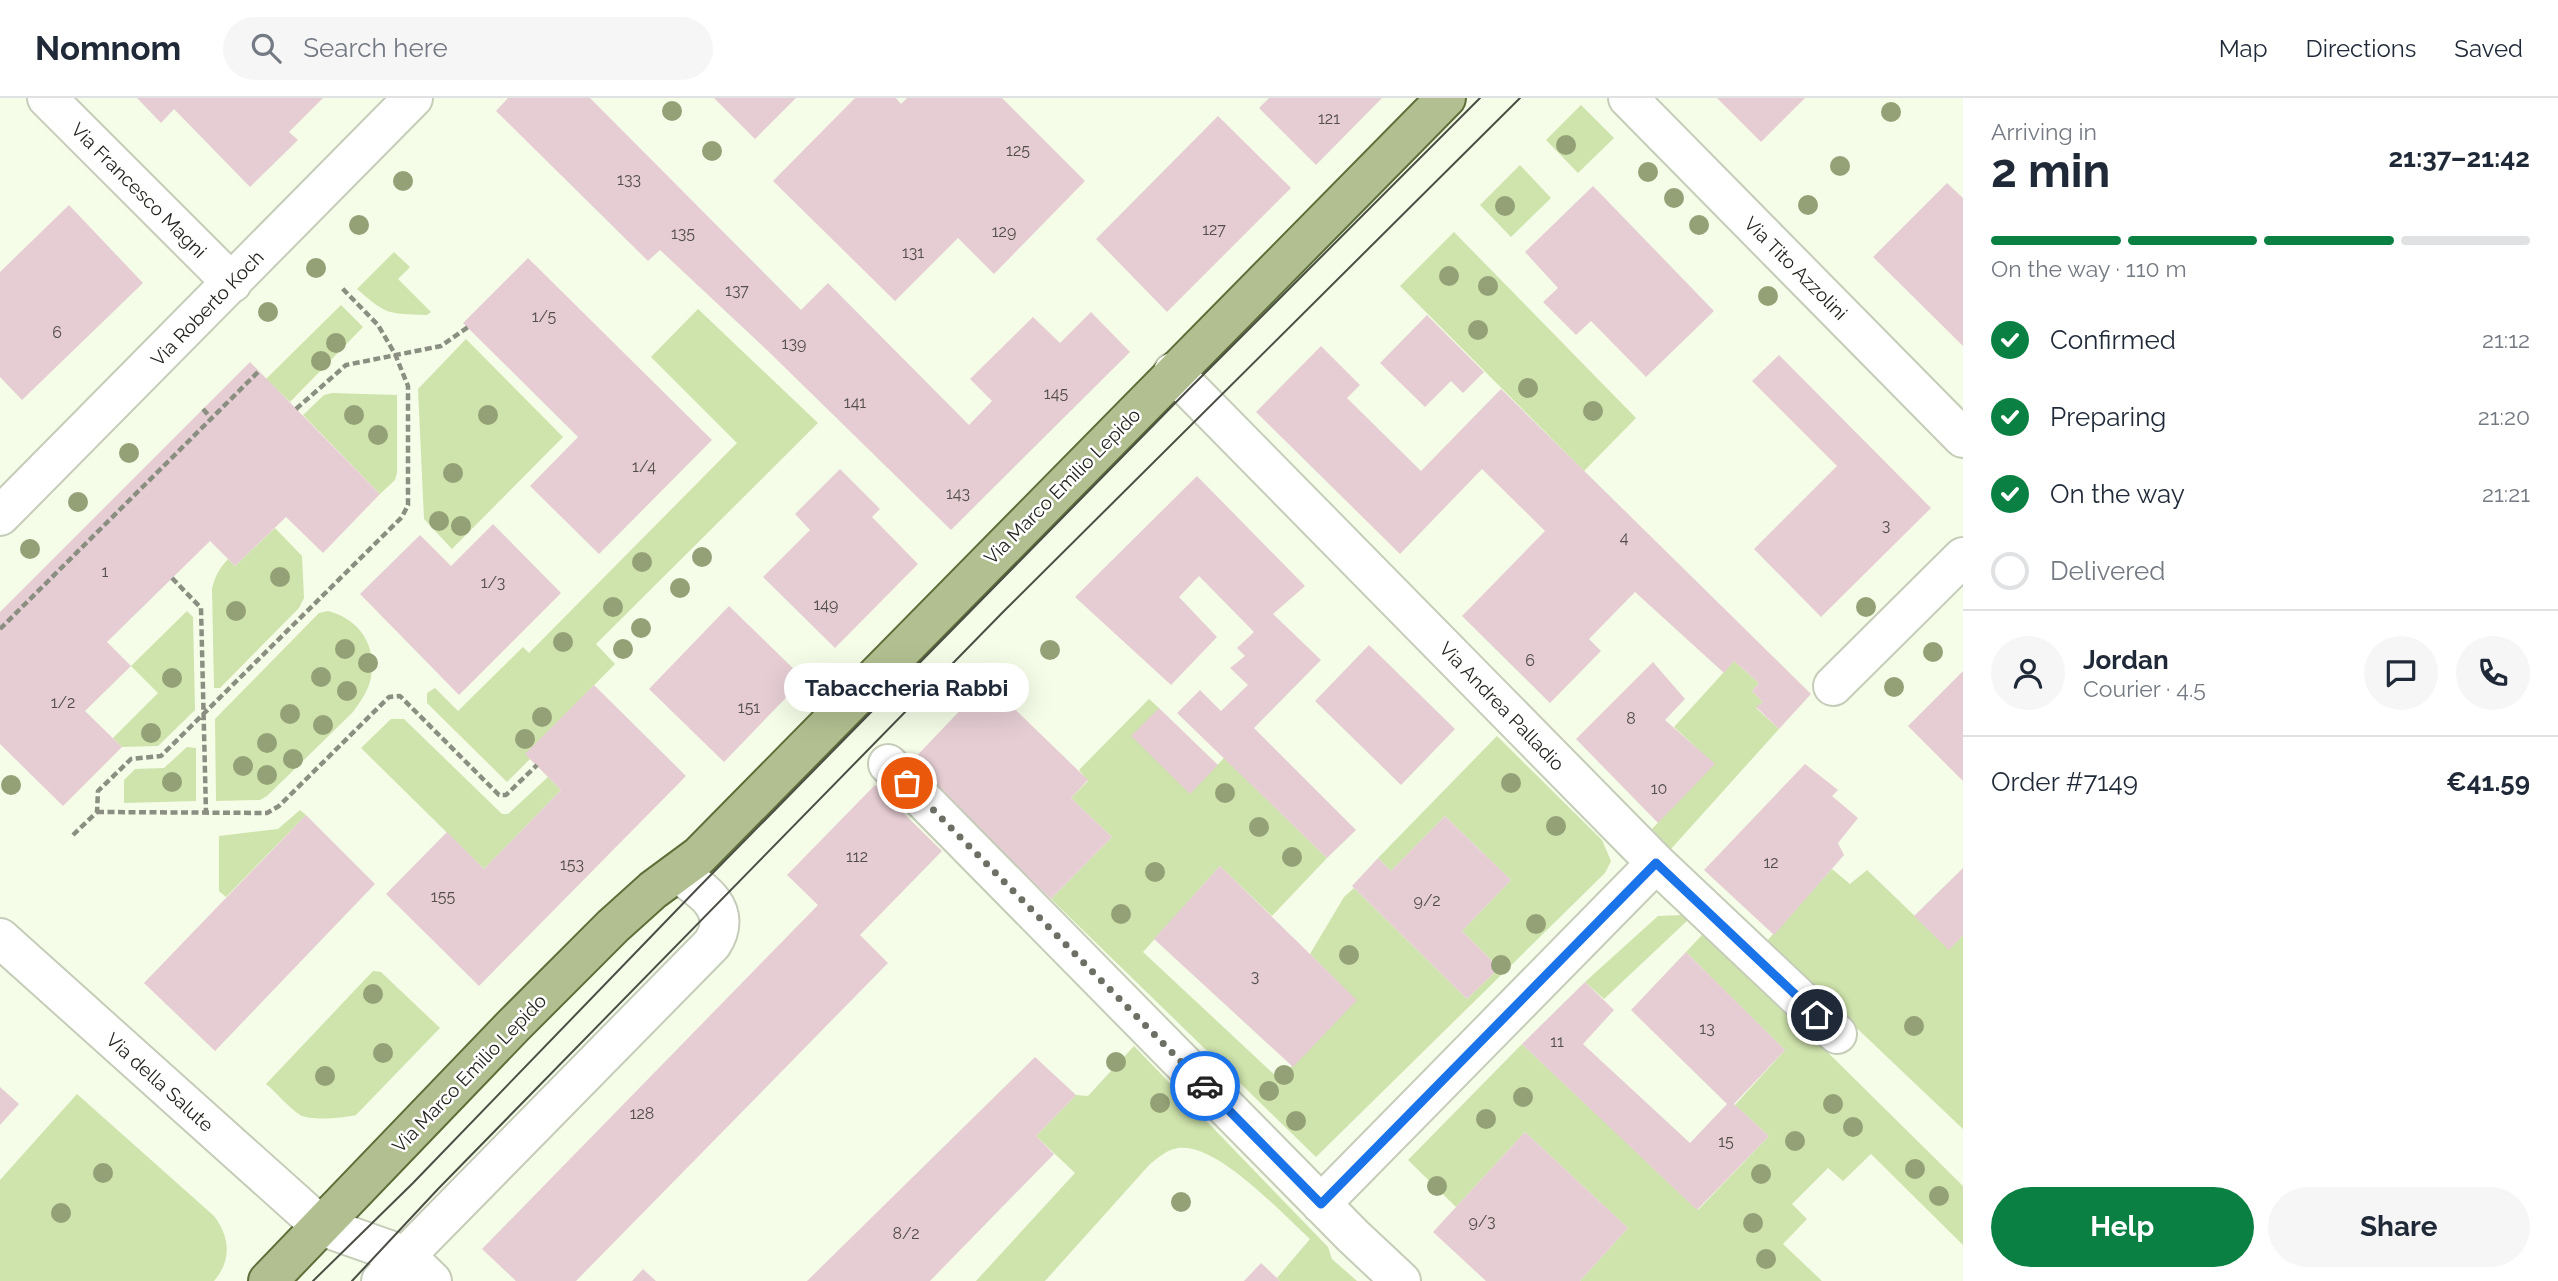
<!DOCTYPE html>
<meta charset="utf-8">
<style>
body{margin:0;font-family:Raleway,sans-serif;background:#f6f6f7;color:#1f2937;height:100vh;display:flex;flex-direction:column;font-size:26px;white-space:nowrap}
*{box-sizing:border-box;margin:0}
p{font-size:23px;color:#747a83}
.icon{flex:none;width:38px;height:38px;fill:none;stroke:currentColor;stroke-width:2;stroke-linecap:round;stroke-linejoin:round}
.map{position:relative;flex:1;overflow:hidden}
.details{display:flex;flex-direction:column;background:#fff;width:595px}
.details>*{flex:none}
.pin{position:absolute;display:grid;place-items:center;width:60px;height:60px;color:#fff;margin:-30px;border:4px solid #fff;border-radius:50%;box-shadow:0 2px 7px #0007}
.courier{position:absolute;display:grid;place-items:center;width:70px;height:70px;margin:-35px;border:5px solid #1a73e8;border-radius:50%;background:#fff;color:#222;box-shadow:0 2px 9px #0007}
.bubble{position:absolute;height:49px;border-radius:24px;background:#fff;box-shadow:0 7px 28px #0002;font-size:23px;font-weight:700;line-height:49px;text-align:center}
.summary em{font-style:normal;font-weight:700}
.summary div{display:flex;flex-direction:column-reverse}
.summary{display:flex;align-items:center;justify-content:space-between;height:119px;padding:0 28px}
h1{font-size:46px;font-weight:700;line-height:52px}
.bar{display:grid;grid-template-columns:repeat(4,1fr);gap:10px 7px;align-content:center;height:84px;padding:0 28px}
.bar i{height:9px;border-radius:5px;background:#e0e1e3}
.bar .selected{background:#0b8043}
.bar p{grid-column:span 4}
.line{display:flex;align-items:center;gap:18px;padding:0 28px;border-top:2px solid #e0e1e3}
.line div{flex:1}
.round{display:grid;place-items:center;flex:none;width:74px;height:74px;border-radius:37px;background:#f6f6f7}
ol{padding:0 28px;list-style:none}
li{display:flex;align-items:center;gap:21px;height:77px}
li p{margin-inline-start:auto}
li .icon{padding:7px;border-radius:50%;background:#0b8043;color:#fff;stroke-width:4}
li:last-child{color:#747a83}
li i{width:38px;height:38px;border:4px solid #e0e1e3;border-radius:50%}
.action{display:flex;gap:14px;margin-top:auto;padding:14px 28px}
.action a{flex:1;height:80px;border-radius:42px;background:#0b8043;color:#fff;font-size:28px;font-weight:700;line-height:80px;text-align:center}
.action a+a{background:#f6f6f7;color:#1f2937}
header{display:flex;align-items:center;gap:42px;box-sizing:border-box;height:98px;padding:0 35px;background:#fff;border-bottom:2px solid #e0e1e3}
header strong{font-size:33px}
nav{display:flex;gap:38px;margin-inline-start:auto;font-size:24px}
.search{width:490px;height:63px;background:#f6f6f7;display:flex;align-items:center;gap:18px;box-sizing:border-box;padding:0 24px;border-radius:38px;color:#747a83;font-size:26px}
main{display:flex;flex:1;min-height:0}
.map>svg:first-child{display:block}
.green{fill:#cfe3ac}
.building{fill:#e5cdd3}
.lines{fill:none;stroke-linecap:round;stroke-linejoin:round}
.minor-casing{stroke:#c5cdb9;stroke-width:42}
.major-casing{stroke:#5e6e39;stroke-width:42}
.path{stroke:#8b8f82;stroke-width:4.5;stroke-dasharray:7 3.5;stroke-linecap:butt}
.minor{stroke:#fff;stroke-width:38}
.major{stroke:#b2c091;stroke-width:38}
.tram{stroke:#4a4e44;stroke-width:2}
.tree{fill:#94a176}
.done{stroke:#6c7064;stroke-width:7;stroke-dasharray:0 12.6}
.route{stroke:#1a73e8;stroke-width:9}
.labels{text-anchor:middle;dominant-baseline:central;stroke-width:5;stroke-linejoin:round;paint-order:stroke}
.number-label{font-size:16px;fill:#534e4a}
.street-label{font-size:19px;fill:#22241d;stroke:#fff}
</style>
<header>
<strong>Nomnom</strong>
<div class="search"><svg class="icon" aria-label="search" viewBox="0 0 24 24"><circle cx="10" cy="10" r="6"/><path d="M15 15l6 6"/></svg>Search here</div>
<nav><a>Map</a><a>Directions</a><a>Saved</a></nav>
</header>
<main>
<div class="map">
<svg width="1963" height="1183" viewBox="0 0 1963 1183">
<rect width="100%" height="100%" fill="#f5fde8"/>
<path class="green" d="M1581 7 1614 40 1578 75 1546 42Z
M1520 67 1551 100 1511 139 1480 107Z
M1454 134 1636 320 1584 373 1400 188Z
M394 154 410 169 398 181 431 214 427 217C387 215 388 218 357 191Z
M341 207 363 229 290 304 266 281Z
M698 211 818 325 596 546 615 566 526 656 530 661 507 684 427 605V595L435 590 458 613 523 549 529 555 737 345 651 259Z
M466 241 563 339 452 451 424 421 418 291Z
M332 295 397 297V375L395 382 380 396 303 317 324 297Z
M275 430 302 458 304 500 299 510 220 590H214L212 491C215 478 219 471 228 461L235 468Z
M187 513 193 519 195 612 158 648 122 649 113 640 158 595 131 568Z
M328 513C359 521 377 547 371 579 369 592 360 604 353 614L267 698 260 702 216 703 215 621 319 515Z
M1734 563 1759 585 1752 593 1763 604 1756 610 1779 631 1671 751 1652 731 1714 666 1674 629Z
M1149 601 1159 610 1190 695 1224 660 1327 760 1272 818 1220 768 1143 854 1279 981 1356 902 1310 856 1344 799 1354 790 1467 901 1499 870 1462 833 1511 782 1445 718 1391 773 1378 760 1497 638 1602 742 1611 763 1605 775 1316 1059 1051 801 1112 739 1071 700 1088 683 1079 672Z
M391 621H404L502 716H508L548 679 561 692 484 771 361 650Z
M187 649 196 650V703L124 705V682L135 671 164 670Z
M300 712 306 717 226 799 219 793V738L278 731Z
M1832 771 1850 786 1867 772 1949 851 1963 837V1031L1766 844Z
M1683 817 1688 822 1604 901 1585 884 1658 818Z
M1703 836 1800 927 1963 1088V1147L1871 1056 1843 1083 1828 1070 1792 1106 1807 1121 1783 1146 1822 1183H1580L1628 1130 1525 1034 1456 1109 1408 1062 1522 946 1698 1112 1769 1038 1735 1007 1785 952 1686 854Z
M373 873 381 874 440 930 356 1017C344 1020 311 1023 300 1017 288 1009 277 995 266 986Z
M1134 948 1328 1149 1332 1161 1357 1183H1280L1277 1180 1310 1141C1281 1115 1217 1044 1178 1050 1166 1052 1158 1060 1150 1066L1045 1183H976L1075 1075 1036 1038 1076 997 1088 998Z
M77 996 214 1118C230 1139 232 1162 214 1183H0V1082Z"/>
<path class="building" d="M137 0H323L289 34 298 42 250 89 174 11 161 25Z
M508 0H590L801 212 828 185 969 327 992 303 970 281 1033 219 1060 245 1091 214 1130 254 951 432 769 254 660 152 648 163 496 13Z
M714 0H796L755 41Z
M855 0H896L901 6 907 0H1002L1085 83 994 176 958 140 895 203 773 83Z
M1269 0H1382L1316 67 1259 10Z
M1717 0H1805L1761 44Z
M1218 18 1291 90 1167 214 1096 141Z
M1947 85 1963 100V248L1873 159Z
M1593 88 1714 213 1646 279 1591 223 1576 237 1543 204 1558 190 1525 154Z
M69 107 143 185 22 302 0 279V174Z
M528 160 712 342 599 456 530 388 578 339 463 225Z
M1427 217 1484 274 1463 295 1451 283 1425 309 1380 265Z
M1321 248 1360 287 1347 300 1421 373 1501 291 1811 596 1779 631 1756 609 1763 604 1752 593 1759 585 1734 563 1724 575 1635 494 1589 541 1601 553 1550 605 1462 518 1545 433 1482 371 1400 456 1256 314Z
M1779 257 1931 410 1821 519 1754 451 1837 368 1752 283Z
M250 264 380 396 323 455 286 419 235 468 210 443 107 544 131 568 85 613 122 649 63 708 0 646V514Z
M840 371 880 411 872 419 918 466 835 550 763 479 810 432 795 416Z
M1197 378 1305 488 1273 516 1321 562 1254 630 1356 732 1327 760 1177 615 1200 592 1221 613 1248 587 1230 570 1245 558 1237 550 1254 534 1199 478 1179 499 1217 539 1171 587 1075 499Z
M493 426 561 495 459 597 360 496 420 437 451 468Z
M729 508 804 581 724 664 649 591Z
M1369 547 1455 631 1401 687 1315 603Z
M1653 564 1685 601 1665 622 1715 666 1658 725 1576 641Z
M1963 573V683L1908 628Z
M987 584 1088 682 1071 700 1112 739 1051 801 910 665Z
M594 587 686 678 479 888 386 796 447 734 484 771 561 692 525 656Z
M1159 610 1218 667 1190 696 1131 638Z
M1805 666 1838 692 1832 698 1858 720 1838 745 1844 757 1774 837 1704 772Z
M875 687 942 753 860 837 888 865 576 1183H516L482 1151 818 807 787 777Z
M306 717 375 786 215 953 144 885Z
M1445 718 1511 782 1462 833 1499 870 1467 901 1352 788 1378 760 1391 773Z
M1220 768 1357 902 1293 969 1154 841Z
M1963 770V837L1949 852 1914 818Z
M1686 854 1785 952 1734 1006 1769 1038 1697 1112 1522 946 1585 884 1614 912 1583 946 1690 1045 1727 1006 1631 912Z
M1035 959 1076 997 1036 1038 1054 1056 930 1183H807Z
M0 989 19 1006 0 1027Z
M1525 1034 1628 1130 1580 1183H1486L1433 1134Z
M1261 1165 1277 1180 1280 1183H1244Z
M643 1171 656 1183H632Z"/>
<g class="lines">
<defs>
<path id="minor" d="M47 0 232 185
M1628 0 1963 340
M1173 274 1656 765 1837 936
M0 418 413 0
M1833 588 1963 459
M888 666 1353 1138 1401 1183
M0 840 321 1128 406 1158 432 1183
M1321 1106 1656 765
M381 1183 712 846C734 812 703 792 677 775"/>
<path id="major" d="M268 1183 513 928 613 828 653 792 699 758 1446 0"/>
</defs>
<use href="#minor" class="minor-casing"/>
<use href="#major" class="major-casing"/>
<path class="path" d="M203 311 211 320
M296 311 346 267 441 248 468 229
M172 480 201 510 206 715
M0 531 259 273
M97 714 267 715 279 708 389 599 400 598 499 697H506L537 667
M73 737 97 714 98 693 131 661 161 658 402 419 408 407V288L395 256 378 227 342 190"/>
<use href="#minor" class="minor"/>
<use href="#major" class="major"/>
<path class="tram" d="M313 1183 413 1085 698 790 1190 290 1480 0
M352 1183 438 1091 1004 513 1520 0"/>
</g>
<g class="tree">
<circle cx="672" cy="13" r="10"/>
<circle cx="1891" cy="14" r="10"/>
<circle cx="1566" cy="47" r="10"/>
<circle cx="712" cy="53" r="10"/>
<circle cx="1840" cy="68" r="10"/>
<circle cx="1648" cy="74" r="10"/>
<circle cx="403" cy="83" r="10"/>
<circle cx="1674" cy="100" r="10"/>
<circle cx="1808" cy="107" r="10"/>
<circle cx="1505" cy="108" r="10"/>
<circle cx="359" cy="127" r="10"/>
<circle cx="1699" cy="127" r="10"/>
<circle cx="316" cy="170" r="10"/>
<circle cx="1449" cy="178" r="10"/>
<circle cx="1488" cy="188" r="10"/>
<circle cx="1768" cy="198" r="10"/>
<circle cx="268" cy="214" r="10"/>
<circle cx="1478" cy="232" r="10"/>
<circle cx="336" cy="245" r="10"/>
<circle cx="321" cy="263" r="10"/>
<circle cx="1528" cy="290" r="10"/>
<circle cx="1593" cy="313" r="10"/>
<circle cx="354" cy="317" r="10"/>
<circle cx="488" cy="317" r="10"/>
<circle cx="378" cy="337" r="10"/>
<circle cx="129" cy="355" r="10"/>
<circle cx="453" cy="375" r="10"/>
<circle cx="78" cy="404" r="10"/>
<circle cx="439" cy="423" r="10"/>
<circle cx="461" cy="428" r="10"/>
<circle cx="30" cy="451" r="10"/>
<circle cx="702" cy="459" r="10"/>
<circle cx="642" cy="464" r="10"/>
<circle cx="280" cy="479" r="10"/>
<circle cx="680" cy="490" r="10"/>
<circle cx="613" cy="509" r="10"/>
<circle cx="1866" cy="509" r="10"/>
<circle cx="236" cy="513" r="10"/>
<circle cx="641" cy="530" r="10"/>
<circle cx="563" cy="544" r="10"/>
<circle cx="345" cy="551" r="10"/>
<circle cx="623" cy="551" r="10"/>
<circle cx="1050" cy="552" r="10"/>
<circle cx="1933" cy="554" r="10"/>
<circle cx="368" cy="565" r="10"/>
<circle cx="321" cy="579" r="10"/>
<circle cx="172" cy="580" r="10"/>
<circle cx="1894" cy="589" r="10"/>
<circle cx="347" cy="593" r="10"/>
<circle cx="290" cy="616" r="10"/>
<circle cx="542" cy="619" r="10"/>
<circle cx="323" cy="627" r="10"/>
<circle cx="151" cy="635" r="10"/>
<circle cx="525" cy="641" r="10"/>
<circle cx="267" cy="645" r="10"/>
<circle cx="293" cy="661" r="10"/>
<circle cx="243" cy="668" r="10"/>
<circle cx="267" cy="677" r="10"/>
<circle cx="172" cy="684" r="10"/>
<circle cx="1511" cy="685" r="10"/>
<circle cx="11" cy="687" r="10"/>
<circle cx="1225" cy="695" r="10"/>
<circle cx="1556" cy="728" r="10"/>
<circle cx="1259" cy="729" r="10"/>
<circle cx="1292" cy="759" r="10"/>
<circle cx="1155" cy="774" r="10"/>
<circle cx="1121" cy="816" r="10"/>
<circle cx="1536" cy="826" r="10"/>
<circle cx="1349" cy="857" r="10"/>
<circle cx="1501" cy="867" r="10"/>
<circle cx="373" cy="896" r="10"/>
<circle cx="1914" cy="928" r="10"/>
<circle cx="383" cy="955" r="10"/>
<circle cx="1116" cy="964" r="10"/>
<circle cx="1284" cy="977" r="10"/>
<circle cx="325" cy="978" r="10"/>
<circle cx="1269" cy="993" r="10"/>
<circle cx="1523" cy="999" r="10"/>
<circle cx="1160" cy="1005" r="10"/>
<circle cx="1833" cy="1006" r="10"/>
<circle cx="1486" cy="1021" r="10"/>
<circle cx="1296" cy="1023" r="10"/>
<circle cx="1853" cy="1029" r="10"/>
<circle cx="1795" cy="1043" r="10"/>
<circle cx="1915" cy="1071" r="10"/>
<circle cx="103" cy="1075" r="10"/>
<circle cx="1761" cy="1076" r="10"/>
<circle cx="1437" cy="1088" r="10"/>
<circle cx="1939" cy="1098" r="10"/>
<circle cx="1181" cy="1104" r="10"/>
<circle cx="61" cy="1115" r="10"/>
<circle cx="1753" cy="1125" r="10"/>
<circle cx="1766" cy="1161" r="10"/>
</g>
<g class="lines">
<path class="done" d="M907 685 1205 988"/>
<path class="route" d="M1205 988 1321 1106 1656 765 1817 917"/>
</g>
<g class="labels">
<g class="number-label">
<text x="1329" y="20">121</text>
<text x="1018" y="52">125</text>
<text x="629" y="81">133</text>
<text x="1214" y="131">127</text>
<text x="1004" y="133">129</text>
<text x="683" y="135">135</text>
<text x="913" y="154">131</text>
<text x="737" y="192">137</text>
<text x="544" y="218">1/5</text>
<text x="57" y="234">6</text>
<text x="794" y="245">139</text>
<text x="1056" y="295">145</text>
<text x="855" y="304">141</text>
<text x="644" y="368">1/4</text>
<text x="958" y="395">143</text>
<text x="1886" y="427">3</text>
<text x="1624" y="439">4</text>
<text x="105" y="473">1</text>
<text x="493" y="484">1/3</text>
<text x="826" y="506">149</text>
<text x="1530" y="562">6</text>
<text x="63" y="604">1/2</text>
<text x="749" y="609">151</text>
<text x="1631" y="620">8</text>
<text x="1659" y="690">10</text>
<text x="857" y="758">112</text>
<text x="1771" y="764">12</text>
<text x="572" y="766">153</text>
<text x="443" y="798">155</text>
<text x="1427" y="802">9/2</text>
<text x="1255" y="878">3</text>
<text x="1707" y="930">13</text>
<text x="1557" y="943">11</text>
<text x="642" y="1015">128</text>
<text x="1726" y="1043">15</text>
<text x="1482" y="1123">9/3</text>
<text x="906" y="1135">8/2</text>
</g>
<g class="street-label">
<text transform="translate(139 92) rotate(45)">Via Francesco Magni</text>
<text transform="translate(1796 170) rotate(45)">Via Tito Azzolini</text>
<text transform="translate(207 210) rotate(-46)">Via Roberto Koch</text>
<text transform="translate(1062 388) rotate(-45)">Via Marco Emilio Lepido</text>
<text transform="translate(1502 608) rotate(46)">Via Andrea Palladio</text>
<text transform="translate(469 975) rotate(-46)">Via Marco Emilio Lepido</text>
<text transform="translate(160 984) rotate(42)">Via della Salute</text>
</g>
</g>
</svg>
<div class="pin" style="left:907px;top:685px;background:#ea580c"><svg class="icon" aria-label="bag" viewBox="0 0 24 24"><path d="M5 8h14l-1 12H6zM9 8a3 3 0 0 1 6 0"/></svg></div>
<div class="pin" style="left:1817px;top:917px;background:#1f2937"><svg class="icon" aria-label="home" viewBox="0 0 24 24"><path d="M3 11l9-7 9 7M6 9v11h12V9"/></svg></div>
<div class="courier" style="left:1205px;top:988px"><svg class="icon" aria-label="car" viewBox="0 0 24 24"><path d="M5 17H2v-5l4-1 3-4h7l3 4 3 1v5h-3M9 17h6M6 11h13"/><circle cx="7" cy="17" r="2"/><circle cx="17" cy="17" r="2"/></svg></div>
<div class="bubble" style="left:784px;top:565px;width:245px">Tabaccheria Rabbi</div>
</div>
<section class="details">
<div class="summary"><div><h1>2 min</h1><p>Arriving in</p></div><em>21:37–21:42</em></div>
<div class="bar"><i class="selected"></i><i class="selected"></i><i class="selected"></i><i></i><p>On the way · 110 m</p></div>
<ol>
<li><svg class="icon" aria-label="check" viewBox="0 0 24 24"><path d="M5 12l5 5 9-10"/></svg>Confirmed<p>21:12</p></li>
<li><svg class="icon" aria-label="check" viewBox="0 0 24 24"><path d="M5 12l5 5 9-10"/></svg>Preparing<p>21:20</p></li>
<li><svg class="icon" aria-label="check" viewBox="0 0 24 24"><path d="M5 12l5 5 9-10"/></svg>On the way<p>21:21</p></li>
<li><i></i>Delivered</li>
</ol>
<div class="line" style="height:126px"><a class="round"><svg class="icon" aria-label="person" viewBox="0 0 24 24"><circle cx="12" cy="8" r="4"/><path d="M4 21q1-7 8-7t8 7"/></svg></a><div><b>Jordan</b><p>Courier · 4.5</p></div><a class="round"><svg class="icon" aria-label="chat" viewBox="0 0 24 24"><path d="M4 5h16v11H9l-5 4z"/></svg></a><a class="round"><svg class="icon" aria-label="phone" viewBox="0 0 24 24"><path d="M5 4h4l2 5-3 2q2 4 5 5l2-3 5 2v4C11 20 4 13 5 4z"/></svg></a></div>
<div class="line" style="height:91px"><div>Order #7149</div><b>€41.59</b></div>
<div class="action"><a>Help</a><a>Share</a></div>
</section>
</main>
